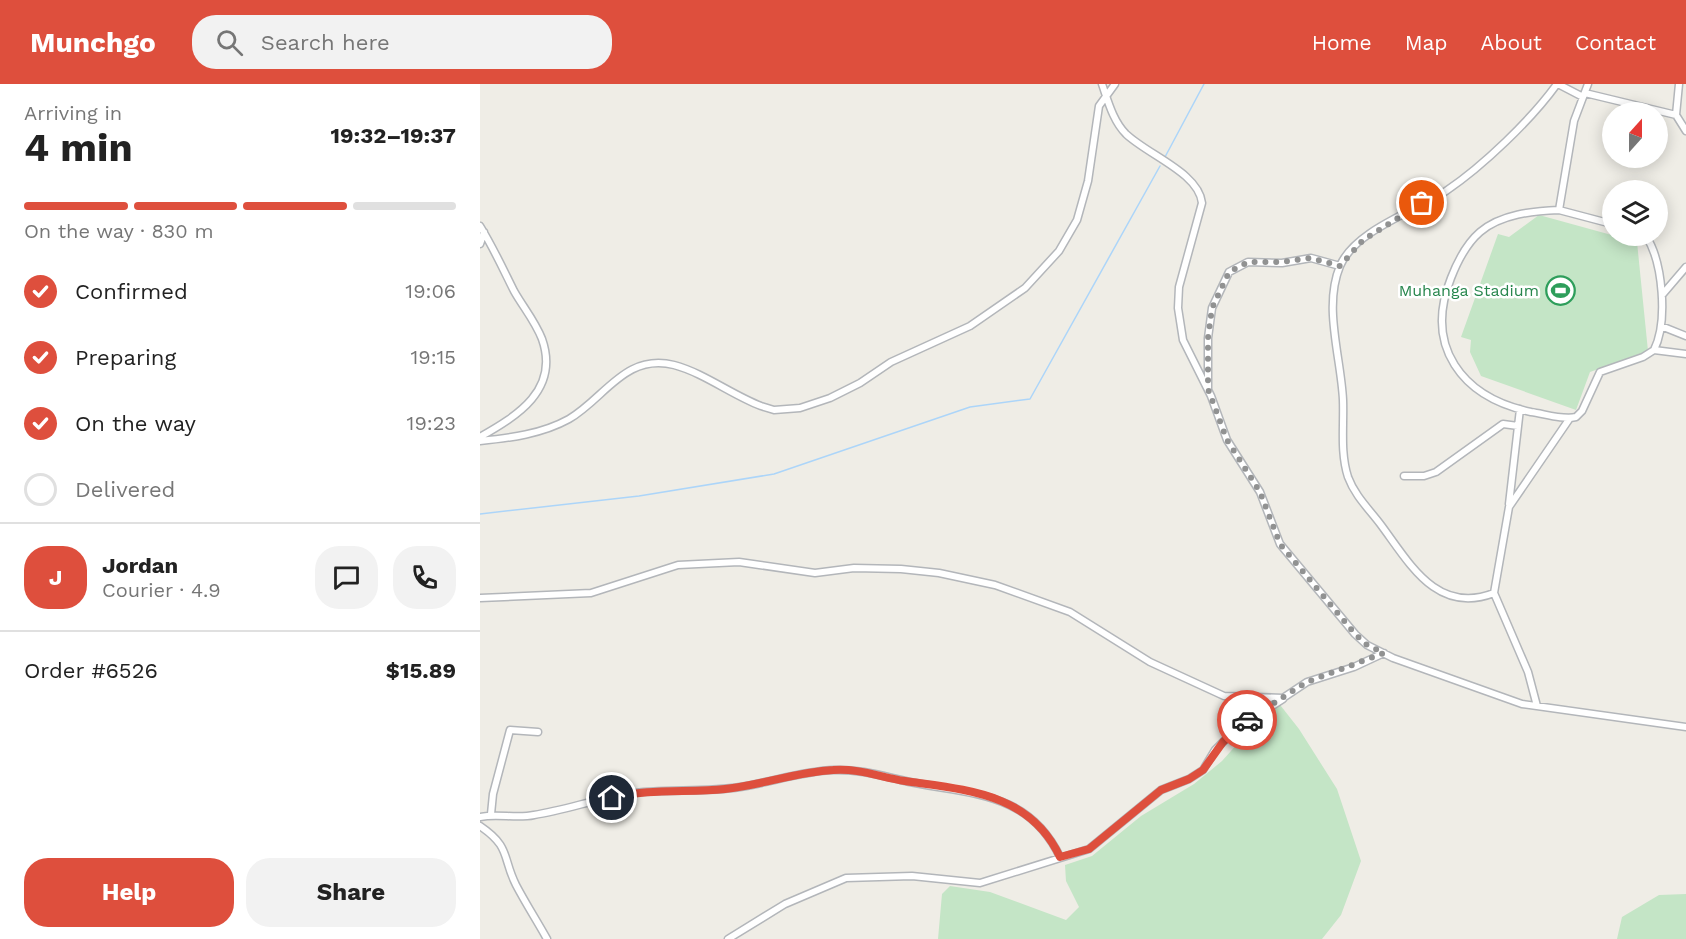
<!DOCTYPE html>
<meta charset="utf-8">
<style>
body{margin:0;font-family:"Work Sans",sans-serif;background:#f2f2f2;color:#222;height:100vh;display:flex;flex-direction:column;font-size:22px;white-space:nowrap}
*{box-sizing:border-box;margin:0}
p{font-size:20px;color:#767676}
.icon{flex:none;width:33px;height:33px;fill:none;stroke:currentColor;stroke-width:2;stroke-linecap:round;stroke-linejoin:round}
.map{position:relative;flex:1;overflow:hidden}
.details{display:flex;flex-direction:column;background:#fff;width:480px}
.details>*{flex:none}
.needle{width:39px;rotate:21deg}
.fabs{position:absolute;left:1122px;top:18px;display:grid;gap:12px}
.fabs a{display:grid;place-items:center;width:66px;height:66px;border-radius:50%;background:#fff;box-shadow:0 3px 15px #0003;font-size:30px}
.pin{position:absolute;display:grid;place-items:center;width:51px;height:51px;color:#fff;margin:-26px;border:3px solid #fff;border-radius:50%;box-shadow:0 2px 6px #0007}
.courier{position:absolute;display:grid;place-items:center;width:60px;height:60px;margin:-30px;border:4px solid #de4f3d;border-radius:50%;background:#fff;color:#222;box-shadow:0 2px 8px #0007}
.headline em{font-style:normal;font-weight:700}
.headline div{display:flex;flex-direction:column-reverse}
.headline{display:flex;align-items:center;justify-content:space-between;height:102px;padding:0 24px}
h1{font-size:39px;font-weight:700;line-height:45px}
.bar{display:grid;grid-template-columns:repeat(4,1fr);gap:9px 6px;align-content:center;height:72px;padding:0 24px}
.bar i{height:8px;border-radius:4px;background:#e0e0e0}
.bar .current{background:#de4f3d}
.bar p{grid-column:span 4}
.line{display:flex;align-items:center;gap:15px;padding:0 24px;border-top:2px solid #e0e0e0}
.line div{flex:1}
.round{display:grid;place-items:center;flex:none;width:63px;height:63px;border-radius:24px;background:#f2f2f2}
ol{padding:0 24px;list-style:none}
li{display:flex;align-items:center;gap:18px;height:66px}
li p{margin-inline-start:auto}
li .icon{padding:6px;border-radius:50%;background:#de4f3d;color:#fff;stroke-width:4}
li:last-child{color:#767676}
li i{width:33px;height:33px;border:3px solid #e0e0e0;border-radius:50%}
.button{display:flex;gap:12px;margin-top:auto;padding:12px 24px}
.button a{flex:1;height:69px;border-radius:24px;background:#de4f3d;color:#fff;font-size:24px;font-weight:700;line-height:69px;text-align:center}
.button a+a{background:#f2f2f2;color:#222}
header{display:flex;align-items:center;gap:36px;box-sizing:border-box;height:84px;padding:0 30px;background:#de4f3d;color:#fff}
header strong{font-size:28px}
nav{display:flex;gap:33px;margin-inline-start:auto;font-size:21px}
.search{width:420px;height:54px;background:#f2f2f2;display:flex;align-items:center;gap:15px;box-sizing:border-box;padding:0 21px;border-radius:24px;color:#767676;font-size:22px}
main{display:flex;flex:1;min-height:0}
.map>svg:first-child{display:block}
.green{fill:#c4e5c6}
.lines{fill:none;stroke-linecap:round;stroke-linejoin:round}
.stream{stroke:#acd5f9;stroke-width:1.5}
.street-casing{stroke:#b3b6ba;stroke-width:9}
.street{stroke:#fff;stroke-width:6}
.done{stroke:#919292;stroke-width:6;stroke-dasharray:0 10.8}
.route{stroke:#de4f3d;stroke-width:8}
.labels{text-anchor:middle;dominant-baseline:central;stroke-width:5;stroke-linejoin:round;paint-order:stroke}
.leisure-label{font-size:16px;fill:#27864d;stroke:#fff;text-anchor:end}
</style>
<header>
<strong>Munchgo</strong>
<div class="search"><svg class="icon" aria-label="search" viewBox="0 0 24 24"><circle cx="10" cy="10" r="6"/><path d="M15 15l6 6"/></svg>Search here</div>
<nav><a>Home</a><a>Map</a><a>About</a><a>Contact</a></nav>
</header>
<main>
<section class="details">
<div class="headline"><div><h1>4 min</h1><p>Arriving in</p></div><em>19:32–19:37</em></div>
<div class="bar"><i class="current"></i><i class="current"></i><i class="current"></i><i></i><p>On the way · 830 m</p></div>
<ol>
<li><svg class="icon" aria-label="check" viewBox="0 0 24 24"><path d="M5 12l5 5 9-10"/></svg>Confirmed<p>19:06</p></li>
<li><svg class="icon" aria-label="check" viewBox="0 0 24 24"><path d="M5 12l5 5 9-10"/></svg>Preparing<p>19:15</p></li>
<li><svg class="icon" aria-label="check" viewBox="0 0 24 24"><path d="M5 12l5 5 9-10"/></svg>On the way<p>19:23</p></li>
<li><i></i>Delivered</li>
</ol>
<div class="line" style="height:108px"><b class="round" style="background:#de4f3d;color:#fff">J</b><div><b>Jordan</b><p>Courier · 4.9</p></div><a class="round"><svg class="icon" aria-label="chat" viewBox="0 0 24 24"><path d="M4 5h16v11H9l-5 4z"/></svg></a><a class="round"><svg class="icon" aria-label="phone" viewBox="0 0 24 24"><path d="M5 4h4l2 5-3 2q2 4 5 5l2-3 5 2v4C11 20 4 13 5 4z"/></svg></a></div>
<div class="line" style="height:78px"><div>Order #6526</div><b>$15.89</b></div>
<div class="button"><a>Help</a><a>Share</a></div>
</section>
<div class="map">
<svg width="1206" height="855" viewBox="0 0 1206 855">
<rect width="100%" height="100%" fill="#efede6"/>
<path class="green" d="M1059 131 1157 158 1168 267 1110 288 1096 326 1001 292 990 268 991 256 981 253 1018 150 1029 153Z
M797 617 819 645 857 705 881 777 861 831 842 855H458L462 810 470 802 510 808 586 836 599 823 586 797 585 781 612 772 661 732 714 700 742 677 759 658 773 634Z
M1206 810V855H1137L1142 833 1179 811Z"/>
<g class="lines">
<path class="stream" d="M685 73 724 0
M0 430 159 412 294 390 490 323 550 315 680 82"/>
<defs>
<path id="street" d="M622 0C628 17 633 37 646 50 668 71 719 89 722 119L699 203 698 224 703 256 731 312 747 356 780 408 800 460 875 550 887 561 913 574 1042 620 1206 643
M1078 0 1103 13
M1108 0 1094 37 1079 126 1132 140
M1199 0 1196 31 1206 47
M1105 9 1196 31
M1079 126C1053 127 1021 130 1000 148 986 160 978 176 971 194 944 262 981 313 1051 328 1065 330 1082 336 1096 333L1102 327 1120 288 1163 273 1174 266C1188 238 1183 178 1166 152
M0 142C13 163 23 185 34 207 43 223 55 237 62 255 80 306 37 332 0 353
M0 160 4 148
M1182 211 1206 183
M1181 242 1206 252
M1174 266 1206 270
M728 305V254L732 224 749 188 768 178 802 179 831 174 860 182
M0 357C30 354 62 350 89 335 125 314 145 269 194 281 224 289 252 311 281 322L294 326 320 324 350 314 380 299 411 278 490 242 545 204 579 167 597 136 608 97 619 22 635 0
M924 392H944L956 388 1023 340 1038 342
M1029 420 1040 325
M1014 509C957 531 930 480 901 441 889 425 875 412 868 393 860 368 864 342 863 316 861 273 843 223 860 182 875 146 936 127 966 107 1003 82 1051 36 1077 0
M0 514 111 509 198 481 259 478 335 489 374 484 421 485 459 489 515 501 590 528 670 578 744 612 803 614 827 598 874 583 904 569
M1057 622 1048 588 1014 509 1029 423 1090 334
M11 730 13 710 30 646 58 648
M0 733C18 729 36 735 54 731 85 726 116 715 147 710 184 704 223 709 260 703 292 698 322 687 354 686 377 685 399 691 421 696 485 711 547 704 580 773
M0 742C31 763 22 773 36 801 46 820 57 837 67 855
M248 855 305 820 366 794 432 792 500 799 609 765 681 706 709 695 723 686 735 666 755 646 803 615"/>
</defs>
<use href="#street" class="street-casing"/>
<use href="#street" class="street"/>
</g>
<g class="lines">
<path class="done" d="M767 636 827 598 904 569 887 561 875 550 800 460 780 408 747 356 728 305V254L732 224 749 188 768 178H802L831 174 860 182 883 156 942 119"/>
<path class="route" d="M132 714C169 704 207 709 245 705 282 701 316 688 353 686 378 684 400 693 425 697 487 706 550 709 580 773L609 765 681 706 709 695 723 686 743 658 767 636"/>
</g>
<defs>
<symbol id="stadium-ring" viewBox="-11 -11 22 22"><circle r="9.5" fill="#fff" stroke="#2e9e5b" stroke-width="1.5"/><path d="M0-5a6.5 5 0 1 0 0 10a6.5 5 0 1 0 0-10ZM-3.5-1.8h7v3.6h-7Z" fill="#2e9e5b"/></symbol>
</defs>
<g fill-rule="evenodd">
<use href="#stadium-ring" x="1064" y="190" width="33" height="33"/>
</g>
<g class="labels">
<g class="leisure-label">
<text x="1059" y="206">Muhanga Stadium</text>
</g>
</g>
</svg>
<div class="fabs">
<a><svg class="needle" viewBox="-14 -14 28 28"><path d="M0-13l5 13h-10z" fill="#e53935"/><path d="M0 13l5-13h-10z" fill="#767676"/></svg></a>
<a><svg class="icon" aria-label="layers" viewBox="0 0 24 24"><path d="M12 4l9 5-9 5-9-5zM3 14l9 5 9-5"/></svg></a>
</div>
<div class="pin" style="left:942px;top:119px;background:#ea580c"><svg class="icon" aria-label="bag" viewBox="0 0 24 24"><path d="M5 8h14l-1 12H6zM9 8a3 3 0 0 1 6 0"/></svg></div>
<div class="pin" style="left:132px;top:714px;background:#1f2937"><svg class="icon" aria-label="home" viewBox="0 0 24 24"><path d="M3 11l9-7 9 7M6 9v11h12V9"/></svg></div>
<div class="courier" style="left:767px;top:636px"><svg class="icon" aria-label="car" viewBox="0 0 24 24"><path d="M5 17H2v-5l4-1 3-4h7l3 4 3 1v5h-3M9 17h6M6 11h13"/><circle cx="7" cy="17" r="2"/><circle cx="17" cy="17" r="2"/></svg></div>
</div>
</main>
